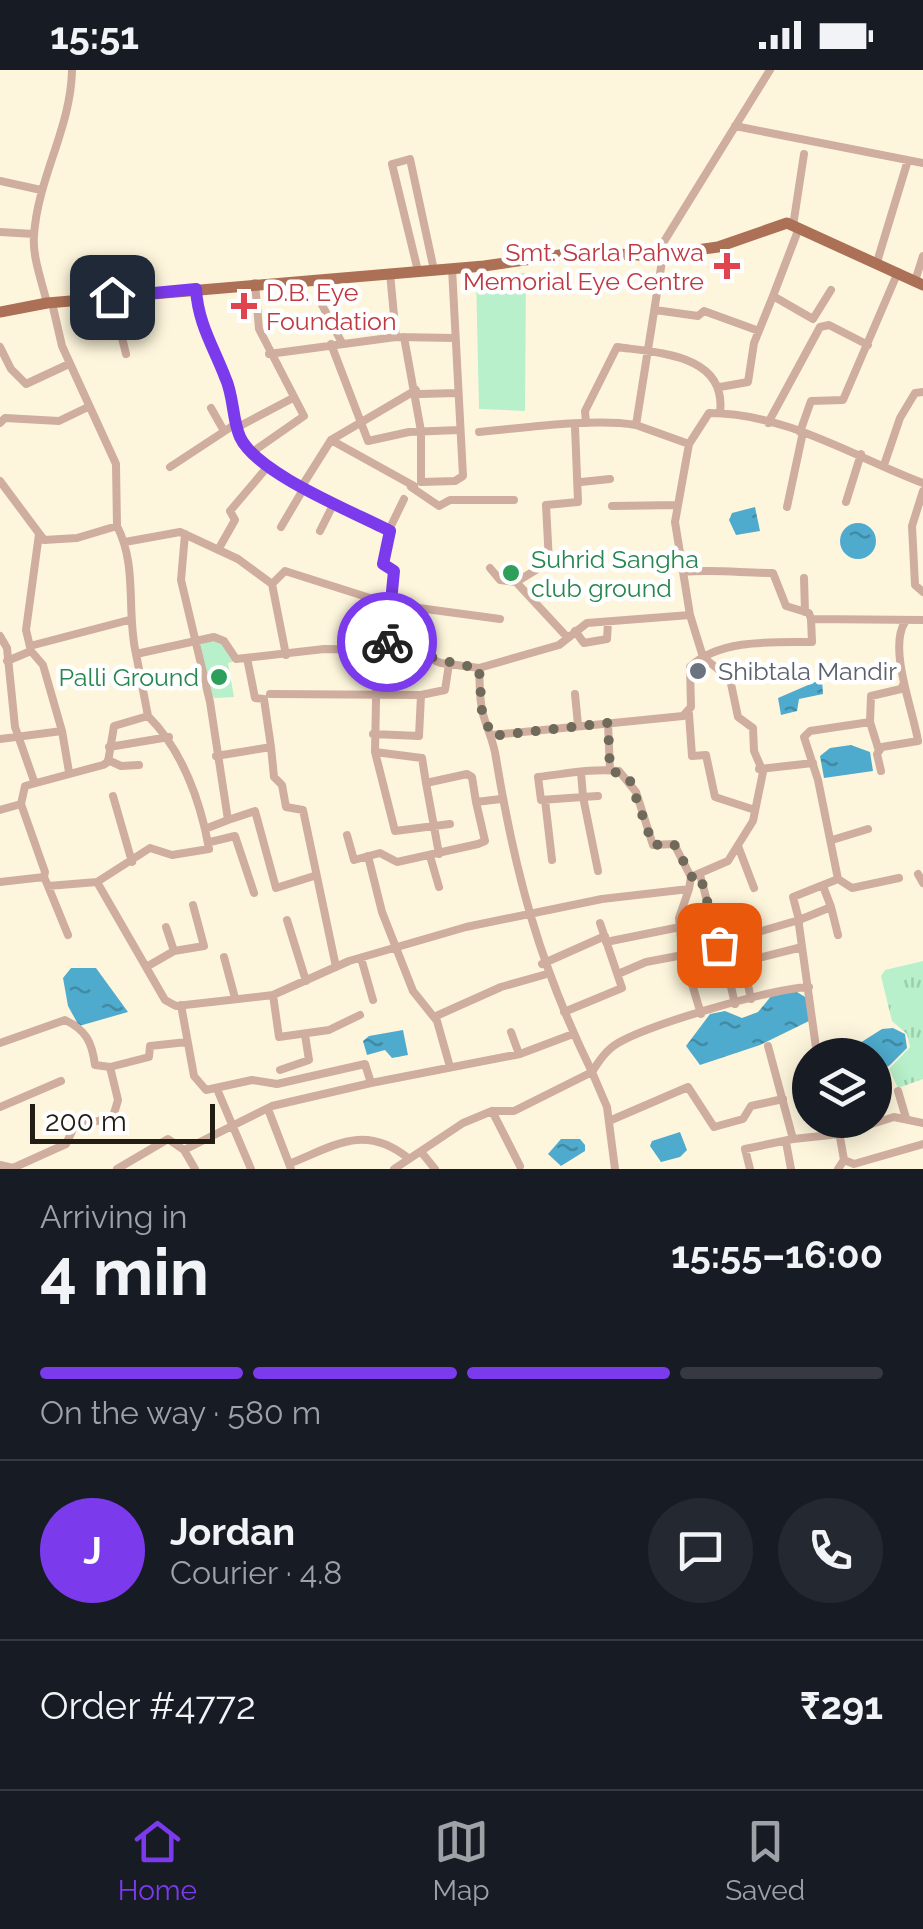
<!DOCTYPE html>
<meta charset="utf-8">
<style>
body{margin:0;font-family:Raleway,sans-serif;background:#242831;color:#f1f3f6;height:100vh;display:flex;flex-direction:column;font-size:38px;white-space:nowrap}
*{box-sizing:border-box;margin:0}
p{font-size:32px;color:#9ea1a6}
.icon{flex:none;width:55px;height:55px;fill:none;stroke:currentColor;stroke-width:2;stroke-linecap:round;stroke-linejoin:round}
.map{position:relative;height:1099px;overflow:hidden}
.side{display:flex;flex-direction:column;background:#171b24;flex:1}
.side>*{flex:none}
.controls{position:absolute;left:792px;top:968px;display:grid;gap:20px}
.controls a{display:grid;place-items:center;width:100px;height:100px;border-radius:50%;background:#171b24;box-shadow:0 5px 25px #0003;font-size:50px}
.scale{position:absolute;left:30px;bottom:25px;width:185px;box-sizing:border-box;padding-left:10px;border:5px solid #221e13;border-top:0;font-size:28px;line-height:35px;white-space:nowrap;color:#221e13;-webkit-text-stroke:8px #fff;paint-order:stroke}
.pin{position:absolute;display:grid;place-items:center;width:85px;height:85px;color:#fff;margin:-42px;border-radius:20px;box-shadow:0 5px 15px #0006}
.courier{position:absolute;display:grid;place-items:center;width:100px;height:100px;margin:-50px;border:8px solid #7c3aed;border-radius:50%;background:#fff;color:#222;box-shadow:0 2px 12px #0007}
.summary em{font-style:normal;font-weight:700}
.summary div{display:flex;flex-direction:column-reverse}
.summary{display:flex;align-items:center;justify-content:space-between;height:170px;padding:0 40px}
h1{font-size:65px;font-weight:700;line-height:75px}
.bar{display:grid;grid-template-columns:repeat(4,1fr);gap:15px 10px;align-content:center;height:120px;padding:0 40px}
.bar i{height:12px;border-radius:8px;background:#363941}
.bar .on{background:#7c3aed}
.bar p{grid-column:span 4}
.line{display:flex;align-items:center;gap:25px;padding:0 40px;border-top:2px solid #363941}
.line div{flex:1}
.round{display:grid;place-items:center;flex:none;width:105px;height:105px;border-radius:52px;background:#242831}
.status{display:flex;justify-content:space-between;align-items:center;height:70px;padding:0 50px;background:#171b24;direction:ltr}
.status svg{height:28px;fill:currentColor}
.tabs{display:flex;justify-content:space-around;align-items:center;height:140px;border-top:2px solid #363941;background:#171b24;font-size:28px;color:#9ea1a6}
.tabs a{display:grid;justify-items:center;gap:5px}
.tabs .on{color:#7c3aed}
.map>svg:first-child{display:block}
.green{fill:#b7f0ca}
.park{fill:url(#park-tufts)}
.water{fill:url(#water-ripples)}
.lines{fill:none;stroke-linecap:round;stroke-linejoin:round}
.minor{stroke:#cfae9f;stroke-width:8}
.primary{stroke:#ab7055;stroke-width:11}
.done{stroke:#6f6a59;stroke-width:10;stroke-dasharray:0 18}
.route{stroke:#7c3aed;stroke-width:12}
.health-dot{fill:#e0444e;stroke:#fff;stroke-width:4}
.leisure-dot{fill:#2e9e5b;stroke:#fff;stroke-width:4}
.worship-dot{fill:#6b7280;stroke:#fff;stroke-width:4}
.labels{text-anchor:middle;dominant-baseline:central;stroke-width:9;stroke-linejoin:round;paint-order:stroke}
.health-label{font-size:25px;fill:#be3a42;stroke:#fff;text-anchor:end}
.leisure-label{font-size:25px;fill:#27864d;stroke:#fff;text-anchor:start}
.worship-label{font-size:25px;fill:#5b616d;stroke:#fff;text-anchor:start}
</style>
<div class="status"><b>15:51</b><svg viewBox="0 0 49 12"><path d="M0 12V9h3v3zM5 12V6h3v6zM10 12V3h3v9zM15 12V0h3v12zM26 1h20v11H26zM47 4h2v5h-2z"/></svg></div>
<div class="map">
<svg width="923" height="1099" viewBox="0 0 923 1099">
<defs>
<pattern id="park-tufts" width="24" height="20" patternUnits="userSpaceOnUse" patternTransform="scale(2.5)"><rect width="24" height="20" fill="#b7f0ca"/><path d="M3 7l-1-3M5 7V3M7 7l1-3M15 17l-1-3M17 17v-4M19 17l1-3" fill="none" stroke="#9dcdad"/></pattern>
<pattern id="water-ripples" width="26" height="14" patternUnits="userSpaceOnUse" patternTransform="scale(2.5)"><rect width="26" height="14" fill="#4fabcd"/><path d="M2 4q2-2 4 0t4 0M15 11q2-2 4 0t4 0" fill="none" stroke="#418ba5"/></pattern>
</defs>
<rect width="100%" height="100%" fill="#fef6dc"/>
<path class="green" d="M526 203 525 341 479 339 476 205Z
M213 569 223 573 235 591 228 593 234 627 214 628 210 621 200 571Z"/>
<path class="park" d="M923 891V1009L898 1018 889 999 910 977 907 964 892 951 881 906 885 900Z"/>
<path class="water" d="M755 437 760 461 736 465 729 450 732 443Z
M840 471a18 18 0 1 1 36 0a18 18 0 1 1-36 0Z
M822 609 823 624 799 629 797 641 781 645 778 628Z
M851 675 870 682 873 701 824 708 820 686 830 678Z
M71 898H96L128 942 79 956 68 936 63 908Z
M795 921 807 928 809 951 760 975 700 995 686 976 710 944 725 941 742 948 758 942 772 925Z
M893 958 905 964 907 978 889 996 875 1000V985H841L882 959Z
M403 960 408 985 392 988 385 980 367 985 363 971 369 966Z
M680 1062 687 1080 680 1087 661 1092 650 1076 652 1071Z
M561 1069H580L585 1075V1081L561 1096 548 1084Z"/>
<g class="lines">
<path class="minor" d="M735 56 923 93
M0 111 41 120
M793 156 804 84
M0 162 34 164
M655 186 770 0
M877 192 908 90
M418 201 392 94 410 89 434 200
M390 203 396 267
M316 209 321 233 342 273
M915 211 923 186
M196 220C198 254 213 277 226 307 234 326 232 350 240 367 258 404 353 443 390 461L383 494 394 501 387 580
M773 226 799 158
M112 227 126 284
M47 233C42 212 32 186 34 165 38 107 71 58 72 0
M52 233 62 276 116 394 117 456
M655 240 698 246 704 241 759 261
M404 267 421 361V412L455 411 463 406 452 198
M331 274 368 371 409 362 459 360
M0 277 11 299 26 314 69 294
M269 284 396 267 455 268
M720 317 748 312 754 273 773 226 813 249 831 220
M420 324 456 323
M211 338 224 361
M0 353 5 348 59 351 88 337
M586 353 585 341 617 277C661 283 727 285 720 343
M768 353 820 257 829 255 868 275
M238 357 293 328
M479 362C524 358 592 348 636 355
M800 362 811 331 843 330 898 202
M331 370 414 416
M689 374 709 343C786 343 854 387 923 413
M251 383 304 346 259 259 255 213
M884 395 900 348 915 323 923 322
M170 397 237 353
M0 411 44 470 77 468 117 456C138 497 126 541 136 584L214 567 224 571 236 589 324 579 408 580 441 593 479 598 559 575 587 553 690 545
M581 412 610 409
M302 416 331 370 416 320
M411 417 439 436 450 430H514
M923 421 912 456 915 515 923 522
M846 432 861 384
M612 436 677 435
M787 437 803 362
M281 457 304 418
M389 460 404 429
M320 461 333 435
M125 472 180 462 238 489 272 514 286 585
M218 480 235 450 230 441 269 395
M490 498 500 510 516 512 549 492 546 435 578 432 575 357
M683 502C715 499 742 503 773 503L786 536 809 543 811 549
M804 508 805 542
M516 512 567 567
M272 514 285 501 389 534 500 549
M575 561 584 573 607 569 608 552
M0 566 7 578 15 657 34 711
M30 576 129 550
M377 579 375 682 422 688 426 713 467 704 472 707 476 732 501 729
M136 584 148 646
M7 591 31 581 26 560 39 464
M270 624 421 625 419 666 373 664
M575 624 578 655
M421 625 445 620 449 594
M689 644 692 686 706 685 715 727 755 740
M870 652 879 681
M608 653 610 700
M62 661 69 702
M492 665 683 646 691 637 690 597C719 569 773 572 812 572L811 549 923 550
M0 669 62 661 43 595 31 581
M109 677 169 667
M271 677 274 707 282 715 286 737 303 740 336 897
M375 682 395 761 450 754
M216 686 271 677 264 629 255 628 247 588
M108 690 121 696 139 695
M759 699 813 693
M881 701 877 684 882 677 918 671C913 640 888 578 905 552
M581 702 583 727 541 730 538 707C565 704 592 698 619 701L636 722 653 775 674 774 691 807
M426 713 439 784
M113 726 132 792
M545 730 552 790
M0 740 21 734
M228 750 255 741 276 818 314 806
M347 765 354 790 380 783 397 792 478 774 485 771 476 732
M832 770 868 759
M210 772 235 766 254 823
M738 776 754 818
M368 786 382 842 413 921 437 951 450 997
M430 786 439 817
M598 801 583 727 598 726
M918 804 923 813
M700 805 719 875
M44 807 48 816 97 812 150 778 172 785 209 779 205 759
M838 809 852 818 899 808
M0 812 44 807 45 802 21 734 25 716 103 695 108 692 114 656 148 646C179 677 195 717 205 759L228 750 210 632 181 510 185 464
M97 812 165 930 176 936 273 925 349 891 466 857 602 829 689 819 691 807 728 791 753 751 763 702 754 681 753 658 738 647 730 609 703 587 690 545 675 452 689 374 636 355 663 185
M48 816 68 865
M689 819 679 848 682 881 701 944
M831 837 838 865
M287 850 306 911
M166 857 174 881
M606 872 680 857
M224 887 235 928
M361 888 373 930
M542 894 605 866
M726 895 735 934
M148 896 174 881 204 876 193 835
M688 902 743 892 738 868 799 850 793 827 838 809 818 710 804 667 810 661 870 652 871 626 901 619 904 613
M618 904 646 892 683 885
M273 925 279 967 329 960 360 945
M751 929 743 892 802 877
M181 935 194 1006 206 1020 252 1010 277 1014 365 994 371 1013 520 984 573 964
M564 942 622 918 600 853
M434 947 501 917 547 904
M511 962 519 984
M0 973 65 950C86 960 92 972 95 995L110 997 118 1030 113 1047 74 1057 66 1074 13 1098 0 1095
M768 976 793 1069 840 1064 894 1047 923 1053
M817 985 799 855V850L831 837 823 816
M110 997 149 987 150 976 187 972
M280 1000 309 990 305 965
M217 1019 251 1099
M898 1021 906 1048
M0 1037 61 1011
M268 1039 291 1099
M492 1041 520 1096
M837 1050 844 1090 838 1099
M609 1051 688 1017 714 1057 743 1049 751 1036 783 1029
M786 1072 791 1099
M184 1080 195 1099
M422 1083 435 1099
M844 1090 854 1094 923 1074
M289 1094C334 1076 364 1053 408 1088
M117 1099 168 1069 184 1080 272 1036 371 1013
M394 1099 463 1053 492 1041H514L592 1002C540 896 515 804 496 688 494 672 487 659 483 644 479 630 480 613 479 598
M615 1099 607 1037 592 1002C599 991 606 980 618 973 651 954 770 919 809 917
M750 1099 745 1079 793 1069"/>
<path class="primary" d="M0 242 47 233 484 196 580 182 655 186 718 177 787 153 923 215"/>
</g>
<g class="lines">
<path class="done" d="M387 572V580C418 580 447 594 479 598L482 642 492 666 608 653 610 700 629 708 653 775 674 774 692 807 700 805 719 875"/>
<path class="route" d="M112 227 196 219C198 253 213 276 225 307 234 326 232 349 240 367 257 404 354 442 390 461L383 494 394 501 387 572"/>
</g>
<g class="health-dot">
<path d="M722 181h10v10h10v10h-10v10h-10v-10h-10v-10h10z"/>
<path d="M239 221h10v10h10v10h-10v10h-10v-10h-10v-10h10z"/>
</g>
<g class="leisure-dot">
<circle cx="511" cy="503" r="10"/>
<circle cx="219" cy="607" r="10"/>
</g>
<circle class="worship-dot" cx="698" cy="601" r="10"/>
<g class="labels">
<g class="health-label">
<text x="704" y="182">Smt. Sarla Pahwa<tspan x="704" dy="29">Memorial Eye Centre</tspan></text>
<text x="266" y="222" text-anchor="start">D.B. Eye<tspan x="266" dy="29">Foundation</tspan></text>
</g>
<g class="leisure-label">
<text x="531" y="489">Suhrid Sangha<tspan x="531" dy="29">club ground</tspan></text>
<text x="199" y="607" text-anchor="end">Palli Ground</text>
</g>
<g class="worship-label">
<text x="718" y="601">Shibtala Mandir</text>
</g>
</g>
</svg>
<div class="controls">
<a><svg class="icon" aria-label="layers" viewBox="0 0 24 24"><path d="M12 4l9 5-9 5-9-5zM3 14l9 5 9-5"/></svg></a>
</div>
<div class="scale">200 m</div>
<div class="pin" style="left:719px;top:875px;background:#ea580c"><svg class="icon" aria-label="bag" viewBox="0 0 24 24"><path d="M5 8h14l-1 12H6zM9 8a3 3 0 0 1 6 0"/></svg></div>
<div class="pin" style="left:112px;top:227px;background:#1f2937"><svg class="icon" aria-label="home" viewBox="0 0 24 24"><path d="M3 11l9-7 9 7M6 9v11h12V9"/></svg></div>
<div class="courier" style="left:387px;top:572px"><svg class="icon" aria-label="bike" viewBox="0 0 24 24"><circle cx="6" cy="16" r="4"/><circle cx="18" cy="16" r="4"/><path d="M6 16l4-8h5l3 8M10 8l3 8H6M13 5h3"/></svg></div>
</div>
<section class="side">
<div class="summary"><div><h1>4 min</h1><p>Arriving in</p></div><em>15:55–16:00</em></div>
<div class="bar"><i class="on"></i><i class="on"></i><i class="on"></i><i></i><p>On the way · 580 m</p></div>
<div class="line" style="height:180px"><b class="round" style="background:#7c3aed;color:#fff">J</b><div><b>Jordan</b><p>Courier · 4.8</p></div><a class="round"><svg class="icon" aria-label="chat" viewBox="0 0 24 24"><path d="M4 5h16v11H9l-5 4z"/></svg></a><a class="round"><svg class="icon" aria-label="phone" viewBox="0 0 24 24"><path d="M5 4h4l2 5-3 2q2 4 5 5l2-3 5 2v4C11 20 4 13 5 4z"/></svg></a></div>
<div class="line" style="height:130px"><div>Order #4772</div><b>₹291</b></div>
</section>
<nav class="tabs">
<a class="on"><svg class="icon" aria-label="home" viewBox="0 0 24 24"><path d="M3 11l9-7 9 7M6 9v11h12V9"/></svg>Home</a>
<a><svg class="icon" aria-label="map" viewBox="0 0 24 24"><path d="M3 6l6-2 6 2 6-2v14l-6 2-6-2-6 2zM9 4v14M15 6v14"/></svg>Map</a>
<a><svg class="icon" aria-label="saved" viewBox="0 0 24 24"><path d="M7 4h10v16l-5-4-5 4z"/></svg>Saved</a>
</nav>
